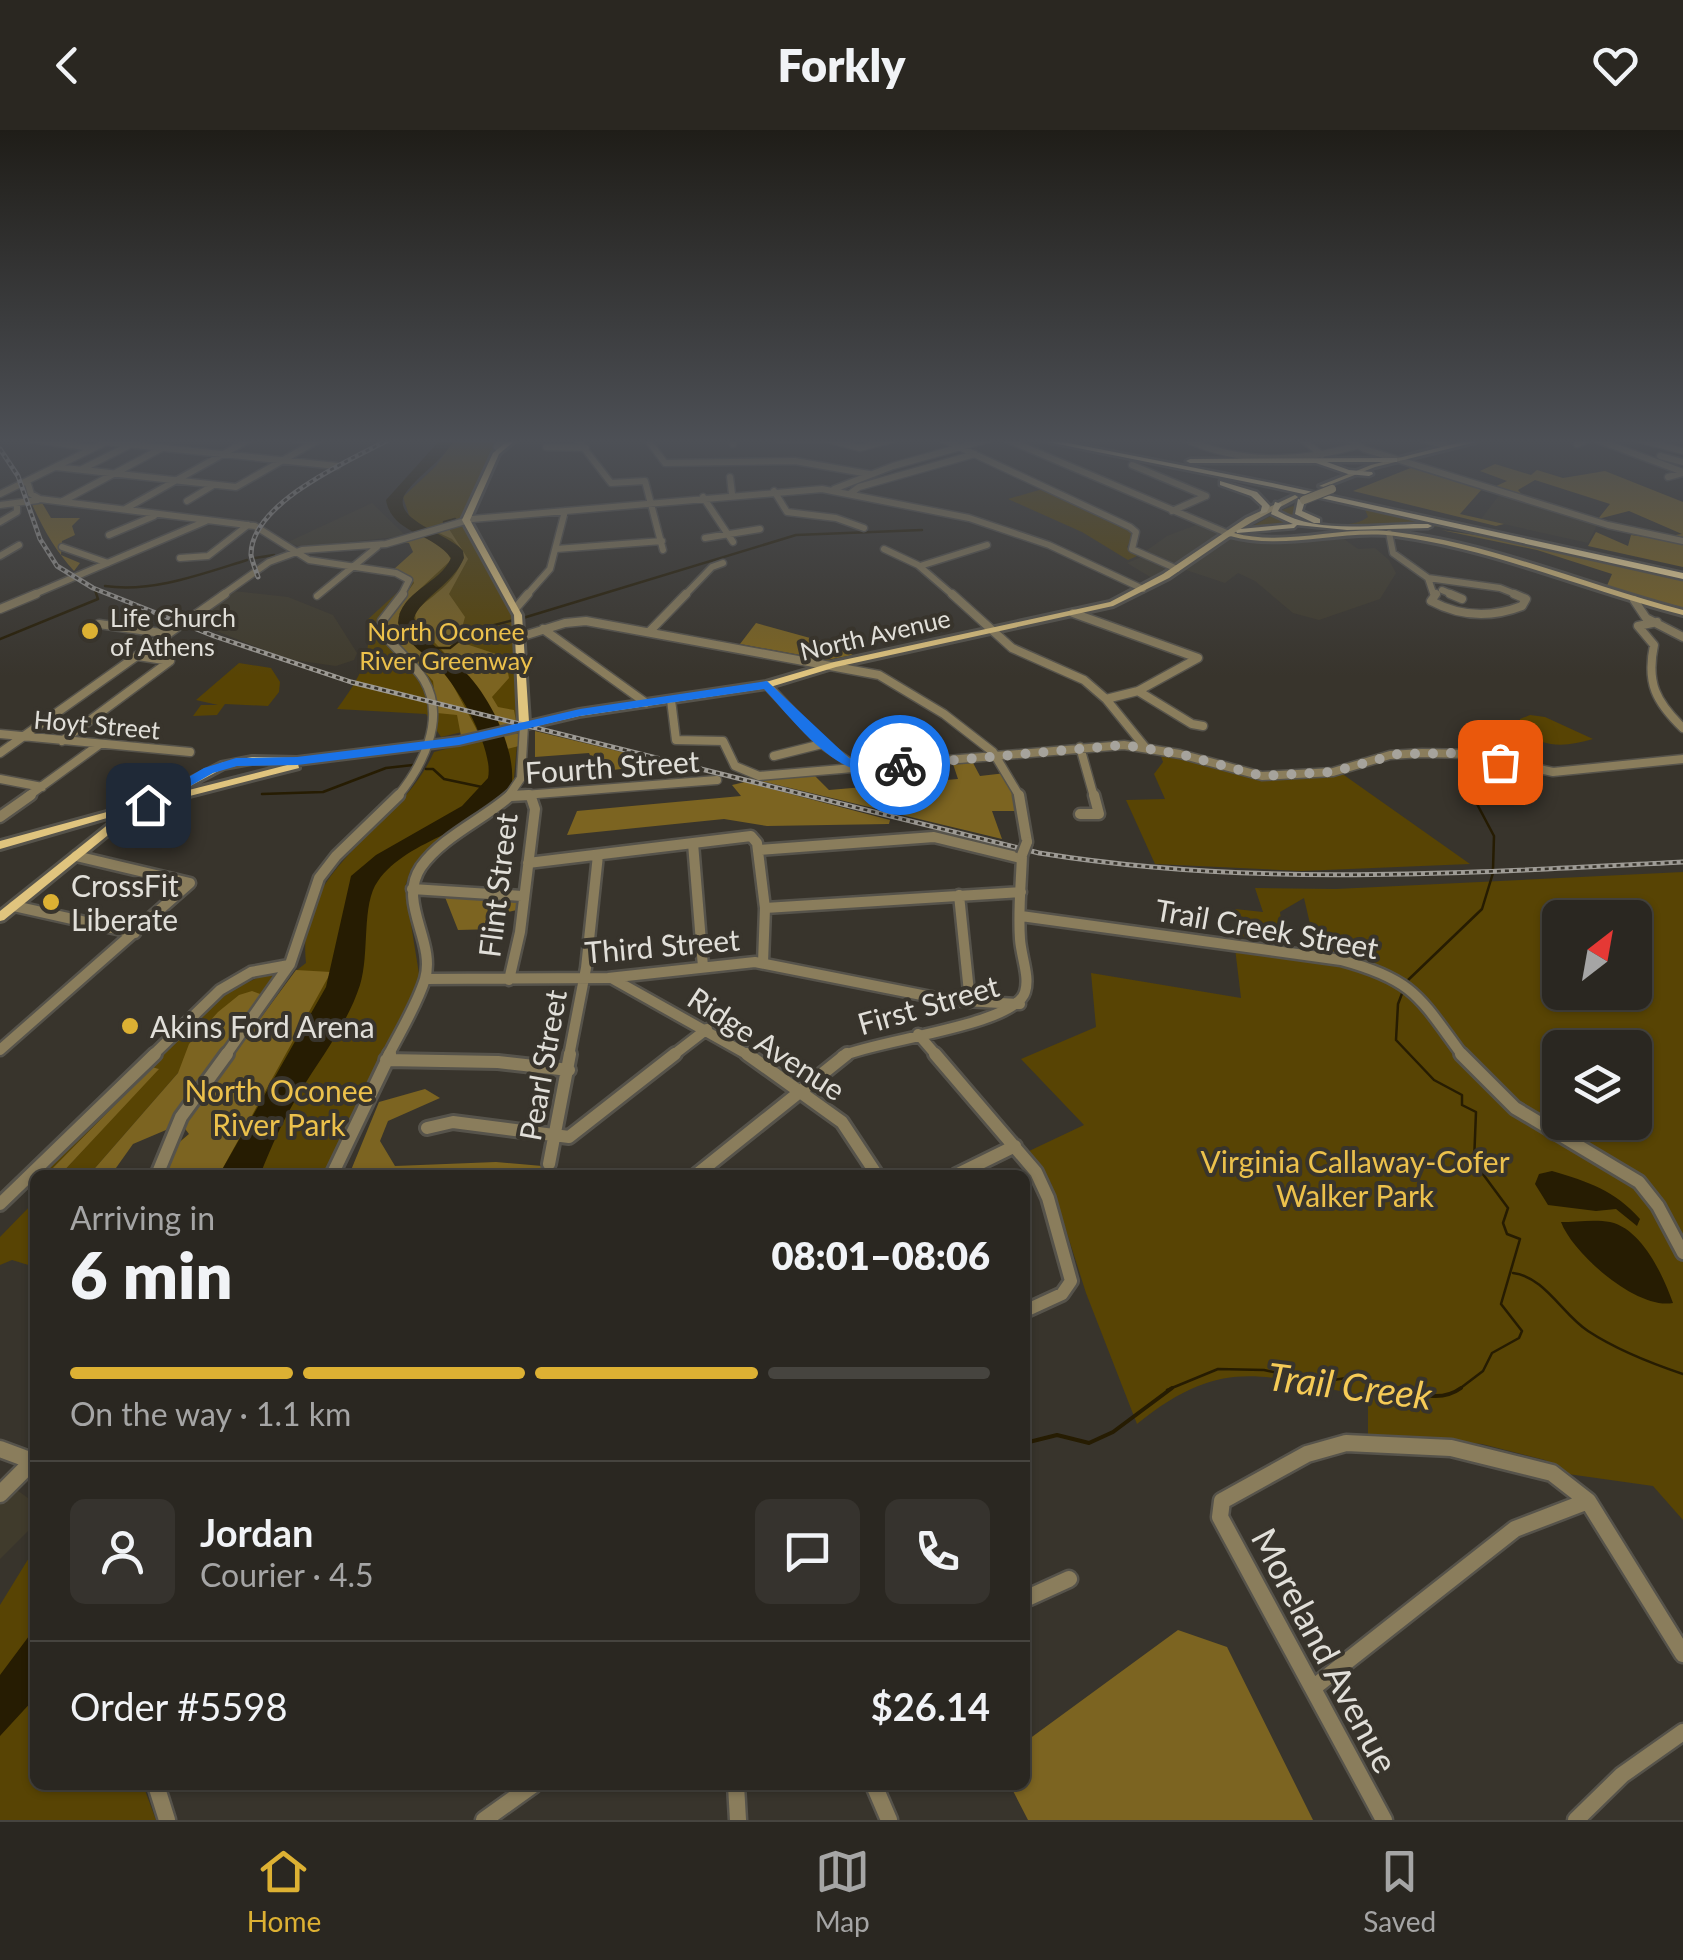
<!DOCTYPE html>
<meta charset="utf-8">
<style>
body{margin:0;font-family:Lato,sans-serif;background:#36332e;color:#f1f3f6;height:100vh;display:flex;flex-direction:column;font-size:38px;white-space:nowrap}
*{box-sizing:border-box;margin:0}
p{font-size:32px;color:#a5a5a5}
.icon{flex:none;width:55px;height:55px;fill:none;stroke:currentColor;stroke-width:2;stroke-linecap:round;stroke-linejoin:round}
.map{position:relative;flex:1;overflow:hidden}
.sheet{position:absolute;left:30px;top:1040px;width:1000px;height:620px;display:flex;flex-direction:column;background:#2a2721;border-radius:15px;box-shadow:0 2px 8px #0004,0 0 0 2px #46443f}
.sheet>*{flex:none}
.needle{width:65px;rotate:31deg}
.fabs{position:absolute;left:1542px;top:770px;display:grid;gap:20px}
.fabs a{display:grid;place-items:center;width:110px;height:110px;border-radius:15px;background:#2a2721;box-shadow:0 2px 8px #0004,0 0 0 2px #46443f;font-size:50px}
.pin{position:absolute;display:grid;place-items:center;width:85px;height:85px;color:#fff;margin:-42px;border-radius:20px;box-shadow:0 5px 15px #0006}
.courier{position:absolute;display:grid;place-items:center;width:100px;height:100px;margin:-50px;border:8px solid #1a73e8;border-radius:50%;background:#fff;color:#222;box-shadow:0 2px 12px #0007}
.overview em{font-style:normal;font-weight:800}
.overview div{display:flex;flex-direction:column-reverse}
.overview{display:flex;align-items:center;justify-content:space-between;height:170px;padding:0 40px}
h1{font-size:65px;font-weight:800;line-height:75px}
.bar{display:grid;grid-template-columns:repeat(4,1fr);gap:15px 10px;align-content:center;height:120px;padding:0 40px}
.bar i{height:12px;border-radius:8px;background:#46443f}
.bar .current{background:#ddb133}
.bar p{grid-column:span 4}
.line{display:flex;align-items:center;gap:25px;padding:0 40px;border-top:2px solid #46443f}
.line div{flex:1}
.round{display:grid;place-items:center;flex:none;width:105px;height:105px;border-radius:15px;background:#36332e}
header{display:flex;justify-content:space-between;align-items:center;height:130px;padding:0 40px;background:#2a2721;font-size:45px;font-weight:800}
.tabs{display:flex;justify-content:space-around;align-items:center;height:140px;border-top:2px solid #46443f;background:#2a2721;font-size:28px;color:#a5a5a5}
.tabs a{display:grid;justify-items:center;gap:5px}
.tabs .current{color:#ddb133}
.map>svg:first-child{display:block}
.built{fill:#403b2c}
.green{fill:#584404;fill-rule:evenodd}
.forest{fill:#7c6421}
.water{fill:#261c02}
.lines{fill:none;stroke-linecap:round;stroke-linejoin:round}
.stream-far1{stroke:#261c02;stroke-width:2.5}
.stream{stroke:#261c02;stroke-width:4}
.minor-far4-casing{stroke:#56534b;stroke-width:9}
.minor-far3-casing{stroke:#56534b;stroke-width:11}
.minor-far2-casing{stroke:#56534b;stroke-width:15}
.minor-far1-casing{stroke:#56534b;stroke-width:18}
.minor-casing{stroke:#56534b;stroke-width:21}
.major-casing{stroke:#56534b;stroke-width:6}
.highway-casing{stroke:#56534b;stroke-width:5}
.minor-far4{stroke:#8a7d5c;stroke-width:6}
.minor-far3{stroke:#8a7d5c;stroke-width:8}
.minor-far2{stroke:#8a7d5c;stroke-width:10}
.minor-far1{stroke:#8a7d5c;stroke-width:12}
.minor{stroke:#8a7d5c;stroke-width:16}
.major{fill:#e0c47e;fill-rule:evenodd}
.highway{fill:#fce29f;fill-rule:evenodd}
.rail-casing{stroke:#9e9b95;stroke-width:5}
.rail{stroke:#38342c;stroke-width:2.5;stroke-dasharray:4;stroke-linecap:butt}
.minor-bridge-casing{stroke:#56534b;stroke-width:15;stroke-linecap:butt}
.major-bridge-casing{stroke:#56534b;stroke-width:10;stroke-linecap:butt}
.minor-bridge{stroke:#8a7d5c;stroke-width:10}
.major-bridge{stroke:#e0c47e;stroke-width:8}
.route{fill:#1a73e8}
.done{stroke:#a6a39c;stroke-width:10;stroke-dasharray:0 18}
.poi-dot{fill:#ddb133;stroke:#38342c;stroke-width:4}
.labels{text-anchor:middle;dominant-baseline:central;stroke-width:8;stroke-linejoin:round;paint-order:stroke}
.far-poi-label{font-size:25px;fill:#e1dfd9;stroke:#38342c;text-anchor:start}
.far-park-label{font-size:25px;fill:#ecc14b;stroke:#38342c}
.far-street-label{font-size:25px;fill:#e1dfd9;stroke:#38342c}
.street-label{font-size:30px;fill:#e1dfd9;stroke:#38342c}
.poi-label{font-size:30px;fill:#e1dfd9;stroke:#38342c;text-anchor:start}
.park-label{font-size:30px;fill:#ecc14b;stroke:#38342c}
.near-street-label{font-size:35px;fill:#e1dfd9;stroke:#38342c}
.near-water-label{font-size:38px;font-style:italic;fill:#f6cb56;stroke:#38342c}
</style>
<header><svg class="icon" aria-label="back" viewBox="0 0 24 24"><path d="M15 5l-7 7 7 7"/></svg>Forkly<svg class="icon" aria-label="heart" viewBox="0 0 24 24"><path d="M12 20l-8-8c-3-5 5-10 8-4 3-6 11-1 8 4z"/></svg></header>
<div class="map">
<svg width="1683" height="1690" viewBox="0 0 1683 1690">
<rect width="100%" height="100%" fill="#38342c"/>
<path class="built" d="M1501 363 1598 393 1588 413 1481 389Z
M372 373 406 406 300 417 288 412Z
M1199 394 1219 403 1152 448 1127 433 1146 425 1143 423 1167 406Z
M1231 408 1258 412 1344 409 1358 419 1375 418 1389 430 1396 443 1380 469 1319 490 1293 483 1255 451 1238 443 1225 453 1183 439Z
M233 461 288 467 333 485 357 523 354 530 336 536 287 529 191 491Z
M14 1358 35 1373V1394L0 1429V1373Z"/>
<path class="green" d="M455 309H502L464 387 428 399 410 388 403 367 436 336Z
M1046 358 1135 402 1127 417 1137 426 1128 430 1082 402 1008 369Z
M1296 375 1300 385C1319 394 1351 400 1368 387L1364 377 1463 399 1408 394 1251 397 1274 384 1286 391 1277 382Z
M463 394 513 482 518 589 441 607 426 584 337 579C356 553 375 525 366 491L412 449 417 423 407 410Z
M239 533 271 538 280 552 279 562 268 576 225 574 217 585 193 586 201 575H218L196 570Z
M1530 585 1545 587 1593 609C1566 617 1541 619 1519 598L1520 589Z
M514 602 518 603 513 659 424 727 410 742 405 757 420 850 343 1004 327 1045H169L176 1015 189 1004 183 996 297 840 306 833C295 735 398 702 434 622Z
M1160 623 1255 649 1341 643 1470 734 1301 741 1155 734 1126 670 1165 669 1154 644 1163 632Z
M1683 742V1390L1653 1356 1568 1344 1545 1330 1482 1314 1368 1304V1267C1267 1247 1225 1223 1137 1294L1086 1163 1051 1053 1027 1022 1084 995 1021 929 1096 897 1091 843 1241 868 1235 818 1317 824 1304 768 1280 782 1284 814 1242 806 1235 779 1263 782 1255 758 1336 759ZM1560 788H1635V862H1560ZM1560 918H1635V992H1560Z
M266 844H273L268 860 178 943 89 1045H60L158 939 152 937 46 1045H40L227 862Z
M35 1071V1137L12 1130 0 1135V1107Z
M35 1418V1655H143L156 1690H0V1475Z"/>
<path class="forest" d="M1495 334 1531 345 1537 340 1563 348 1605 341 1683 372V408L1669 406 1682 404 1629 381 1598 389 1610 374 1535 350 1518 360 1525 368 1492 358 1507 351 1480 341Z
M1413 337 1483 358 1460 384 1504 394 1496 396 1353 361Z
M41 371 51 388H80L72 396 75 405 62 411 61 425 80 433 74 441C55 420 43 399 31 372Z
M449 399 468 429 449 464 465 487 460 505 466 514 505 527 509 548 492 567 498 577 514 580 516 591 508 595 511 602 519 604V616L507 619 478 558 416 493 415 481C433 465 463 448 463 421L452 409 439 403Z
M1441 400 1489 407 1683 451V480L1606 458 1612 444 1537 420Z
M1596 402 1628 416 1631 405 1683 412V437L1588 416Z
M421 404 447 422 451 430 407 471 399 484 420 519 449 548 478 602 461 606 457 585 437 583 433 551 387 500 388 489 414 453 411 446 393 440 413 422 409 413 400 412Z
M756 493 821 511 853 525 827 530 740 514Z
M535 601 667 633 598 642 589 623 535 627Z
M972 631 980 646 1006 643 1017 681H992L1002 709 748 648 814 645 829 660 958 649 953 634Z
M745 652 890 690 889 694 767 696 724 689 567 705 577 681 741 666 732 655Z
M443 762 517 770V780L498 784 496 799 458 800Z
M296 840 331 842 219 1045H167L175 1016 189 1004 183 996 188 987Z
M252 861 263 865 166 1000 133 1014 111 1045H89L178 943 189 914 218 882 239 865Z
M152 937 159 939 60 1045H46Z
M425 959 440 968 388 991 380 1011 395 1036 496 1032 554 1037 552 1045H349L379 972Z
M1178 1500 1227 1517 1313 1690H1028L1010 1655H1025V1612Z"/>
<path class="water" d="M441 309H455C442 331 422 342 407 361 385 389 451 404 463 421L464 428C454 453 420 469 414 488 422 510 445 523 462 539 488 563 515 616 512 652 485 701 409 706 378 751 361 774 370 824 360 855 347 895 321 927 300 962 284 988 271 1017 260 1045H219L326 857 351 746 376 725 462 676 488 648C494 620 460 561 441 540 427 525 405 513 398 493 400 461 440 454 451 428 432 402 392 404 386 370Z
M1552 1041C1589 1052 1614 1060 1640 1089L1637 1096 1616 1079 1596 1081 1548 1075 1535 1054 1539 1044Z
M1561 1092C1576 1092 1595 1089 1610 1092 1642 1099 1663 1145 1673 1173 1637 1180 1573 1124 1561 1092Z
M35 1498V1568L0 1606V1545Z"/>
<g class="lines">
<path class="stream-far1" d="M444 392 455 389
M255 428 274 425
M105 456C152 463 202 444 247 430
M523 488 796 405 922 400
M0 509 98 469 95 460
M435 518H450L471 501 514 490
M426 639H433L444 649 482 657
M1460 642 1494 706 1493 739
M262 664 323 662 386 638 413 635
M1406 852 1482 779 1493 743
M1403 861 1398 874 1396 910 1434 950 1462 965V975L1476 982 1474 1032 1508 1078 1503 1093 1507 1104 1520 1109 1501 1174 1522 1201 1519 1208 1492 1223 1483 1241 1458 1260
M1513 1143C1545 1147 1562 1184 1588 1201 1617 1220 1650 1233 1683 1244
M1167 1260 1218 1239 1264 1240 1320 1252 1353 1247 1406 1260"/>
<path class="stream" d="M1399 1258C1420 1265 1442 1272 1461 1258
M1025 1313 1057 1305 1089 1313 1113 1302 1172 1258"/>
<defs>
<path id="minor-far4" d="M30 309 92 318
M294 309 315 312
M577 309 611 353 645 351 663 420
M647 309 665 333 795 331 869 344
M732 309 733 314
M777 309H822
M826 309 860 318 894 309
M942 309 1130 397 1136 402 1132 419 1177 439
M1006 309 1229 404
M1185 309C1241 334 1297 333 1356 316
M1302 309 1322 325
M1348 309 1364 319 1608 395 1683 411
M1423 309 1447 316
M1595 309 1683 342
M1638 309 1683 321
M106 312 337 336
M1577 314 1589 309
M546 317 586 318
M500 318 497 317 504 309
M1660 326 1683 332
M1132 335 1206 366
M56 337 236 357 320 309
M82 339 130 315
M730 347 732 364
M1668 347 1683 343
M27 351 31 364 40 369 255 396 309 430 396 443 409 450 401 466
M834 359 893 336 989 309
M774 361 787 382 836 388 864 398
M851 363 859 357 975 324
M0 364 110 310
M703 367 733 412
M63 371 162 318
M187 371 212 356
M0 375 38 370
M125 379 250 309
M1172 381 1206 366
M0 392 17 382V374
M1389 403 1393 423 1428 448
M109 405 154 386
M705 408 760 399
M62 417 108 433
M556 419 662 411
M884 419 918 435 954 466
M0 426 19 415
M180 428 208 426 248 395
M920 436 987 415
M1428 448 1500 458 1520 466
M1428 448 1434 466
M1442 460 1456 466
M30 466 206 391
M221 466 269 432 302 420 386 414 472 389 822 359 969 388 1049 415 1143 459
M317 466 377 417
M526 466 550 439 565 381
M684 466 712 437 723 433"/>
<path id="minor-far3" d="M952 464 1012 518 1084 550 1106 569
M1436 464 1431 471C1461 487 1491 488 1522 476L1526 469 1514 464
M1450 464 1462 469
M1634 470 1646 488 1683 507
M0 479 36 464
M515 479 528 464
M1073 483 1198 528 1138 561 1106 569 1145 617
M188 490 225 464
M1657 492 1638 496 1654 515C1646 553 1656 572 1683 598
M99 494 168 504
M543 499 646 573
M649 502 686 464
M520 507 565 493 586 491 879 545 944 584 993 622 1020 667
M138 526 170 531
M767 555 822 614 858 638
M1138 561 1192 594 1203 596
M671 570 676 610 723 611 735 636 759 646 1124 615 1180 624 1262 646 1333 642 1390 625 1422 623 1470 624 1553 642 1683 629
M0 604 190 622
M62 611 170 531
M1080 617 1094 667
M0 623 179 496
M774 626 822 614
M0 649 42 657
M511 666 717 650
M27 667 100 614
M397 667C422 637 447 589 424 550 413 532 395 519 382 502V491L403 464
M508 667 521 648 524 595"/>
<path id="minor-far2" d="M1019 665 1027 712
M511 666 529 665
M1080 684H1099L1094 665
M0 687 31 665
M693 713 703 837
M758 720 934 707 1021 728
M528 733 751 706 757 713 765 778 763 833
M412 759 522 766
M959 765 970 872
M14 776 135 803
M765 778 1021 762
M1021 786 1341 830C1415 850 1420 868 1463 926
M425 849 608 848 755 832 947 870 1020 874
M613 849 750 926
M509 850 520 802 535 679 531 667
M918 904 937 926
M0 920 190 753 76 726
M152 926 220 860 251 842 289 835
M225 926 290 834 319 748 336 726 399 665
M388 926C400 902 417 875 425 849 436 811 397 773 421 737 443 706 483 690 511 665
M569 926 586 838 598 725
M672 926 707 899
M842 926C877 910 1016 895 1025 862 1030 847 1021 826 1020 809 1018 782 1021 753 1022 725"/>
<path id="minor-far1" d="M747 924 842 992 877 1045
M935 924 1036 1042 1048 1068 1071 1151 1062 1164 1025 1181
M1461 924 1515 978 1639 1052 1658 1076 1683 1123
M386 930 498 932 569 940
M427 998 453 992 569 1007 675 924
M549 1034 570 924
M157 1045 181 987 227 924
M332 1045 390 924
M696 1045 847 924
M956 1045 1015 1016
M0 1074 155 924"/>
<path id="minor" d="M0 1319 35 1332
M0 1364 35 1329
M1025 1469 1069 1449
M1313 1558 1515 1399 1588 1371
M156 1655 167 1690
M736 1655 738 1690
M874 1655 889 1690
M484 1690 533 1655
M1384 1690 1220 1387 1222 1371 1307 1324 1346 1313 1451 1318 1552 1343 1588 1371 1683 1524
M1576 1690 1622 1645 1683 1602"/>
<path id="major" d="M510 309H517L499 324 470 390 522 485 529 592 579 580 766 552 834 532 1110 472 1163 444 1246 388 1295 365 1298 367 1297 368 1252 392 1234 403C1287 417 1341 395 1395 402 1490 413 1590 456 1683 480V485C1588 461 1493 419 1396 406 1340 399 1285 421 1230 406L1169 448 1113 476 836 537 767 558 579 586 459 614 298 634 299 638 170 671 166 669 129 688 4 790 0 791V781L115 689 107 688 0 719V711L107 682 123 683 221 633 252 627 297 628 459 608 519 594 514 485 462 390 493 323ZM252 633 291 634 177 663 224 638Z
M1473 309 1476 310V312L1375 337 1324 357 1319 356 1371 335Z"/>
<path id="highway" d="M1033 309H1048L1272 353 1683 443V449L1272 357Z
M1394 328H1397V332H1327L1349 340 1372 342 1373 344 1369 346 1348 344 1316 333H1190L1186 331 1190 329Z
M1220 351 1257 362 1270 376 1267 382 1260 384 1262 376 1251 366 1220 355Z
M1298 369 1305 371 1302 381 1320 389V393H1314L1295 384Z
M1275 372 1282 374 1278 381C1321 406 1380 393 1428 394L1432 396 1428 398 1347 400 1297 395 1294 398 1237 403 1236 401 1240 399 1293 394 1271 384Z"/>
</defs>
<use href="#minor-far4" class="minor-far4-casing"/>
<use href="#minor-far3" class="minor-far3-casing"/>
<use href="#minor-far2" class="minor-far2-casing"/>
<use href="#minor-far1" class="minor-far1-casing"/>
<use href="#minor" class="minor-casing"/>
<use href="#major" class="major-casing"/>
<use href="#highway" class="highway-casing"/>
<use href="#minor-far4" class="minor-far4"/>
<use href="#minor-far3" class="minor-far3"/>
<use href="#minor-far2" class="minor-far2"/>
<use href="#minor-far1" class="minor-far1"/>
<use href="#minor" class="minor"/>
<use href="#major" class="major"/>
<use href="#highway" class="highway"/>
<defs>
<path id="rail" d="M0 319 18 346 40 409 57 436 93 458 214 506 351 552 1039 723C1256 758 1465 743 1683 732
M258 447C256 441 252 431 251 425 250 373 352 329 390 309"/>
</defs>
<use href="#rail" class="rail-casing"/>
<use href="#rail" class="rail"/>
<defs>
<path id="minor-bridge" d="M1022 725 1027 712"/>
<path id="major-bridge" d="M1304 370 1332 359"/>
</defs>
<use href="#minor-bridge" class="minor-bridge-casing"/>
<use href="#major-bridge" class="major-bridge-casing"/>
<use href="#minor-bridge" class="minor-bridge"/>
<use href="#major-bridge" class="major-bridge"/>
</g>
<linearGradient id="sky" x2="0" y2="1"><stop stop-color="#1f1d18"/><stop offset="0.57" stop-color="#4d5056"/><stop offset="1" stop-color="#4d5056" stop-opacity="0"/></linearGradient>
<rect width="1683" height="546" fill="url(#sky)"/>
<path class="route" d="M767 551 849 628C868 638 889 626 906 635 850 669 798 595 764 559L580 586 459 615 297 635 237 636 213 643 152 678 141 675 204 638 236 628 297 627 459 607 580 579Z"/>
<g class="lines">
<path class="done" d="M900 635 1124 615 1180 624 1262 646 1332 642 1398 624 1458 623 1500 632"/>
</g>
<g class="poi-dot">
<circle cx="90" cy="501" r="10"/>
<circle cx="51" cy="772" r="10"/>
<circle cx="130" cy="896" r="10"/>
</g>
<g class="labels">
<g class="far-poi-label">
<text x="110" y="487">Life Church<tspan x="110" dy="29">of Athens</tspan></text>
</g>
<g class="far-park-label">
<text x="446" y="501">North Oconee<tspan x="446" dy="29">River Greenway</tspan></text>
</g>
<g class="far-street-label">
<text transform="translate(875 504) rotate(-13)">North Avenue</text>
<text transform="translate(97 594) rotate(5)">Hoyt Street</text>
</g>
<g class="street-label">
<text transform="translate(612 636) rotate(-4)">Fourth Street</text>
<text transform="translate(497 755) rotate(-83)">Flint Street</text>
<text transform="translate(1267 798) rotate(10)">Trail Creek Street</text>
<text transform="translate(662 815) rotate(-5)">Third Street</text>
<text transform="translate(928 874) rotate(-16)">First Street</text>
<text transform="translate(767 913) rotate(33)">Ridge Avenue</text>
<text transform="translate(542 935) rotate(-80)">Pearl Street</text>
</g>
<g class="poi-label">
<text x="71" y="755">CrossFit<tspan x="71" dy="34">Liberate</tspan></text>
<text x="150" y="896">Akins Ford Arena</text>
</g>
<g class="park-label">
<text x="279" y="960">North Oconee<tspan x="279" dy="34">River Park</tspan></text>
<text x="1355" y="1031">Virginia Callaway-Cofer<tspan x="1355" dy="34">Walker Park</tspan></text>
</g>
<g class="near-street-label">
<text transform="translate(1326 1520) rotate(62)">Moreland Avenue</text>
</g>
<g class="near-water-label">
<text transform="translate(1350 1255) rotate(7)">Trail Creek</text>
</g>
</g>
</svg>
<div class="fabs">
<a><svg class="needle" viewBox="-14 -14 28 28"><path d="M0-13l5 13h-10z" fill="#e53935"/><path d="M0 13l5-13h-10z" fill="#a5a5a5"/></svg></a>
<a><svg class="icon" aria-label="layers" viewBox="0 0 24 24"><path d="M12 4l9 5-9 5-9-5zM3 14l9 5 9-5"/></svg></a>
</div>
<div class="pin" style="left:1500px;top:632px;background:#ea580c"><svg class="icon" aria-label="bag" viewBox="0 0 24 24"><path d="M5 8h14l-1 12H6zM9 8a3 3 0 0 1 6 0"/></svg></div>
<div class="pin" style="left:148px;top:675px;background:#1f2937"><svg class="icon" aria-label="home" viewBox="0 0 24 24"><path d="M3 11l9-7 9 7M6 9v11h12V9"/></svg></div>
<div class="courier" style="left:900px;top:635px"><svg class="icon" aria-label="bike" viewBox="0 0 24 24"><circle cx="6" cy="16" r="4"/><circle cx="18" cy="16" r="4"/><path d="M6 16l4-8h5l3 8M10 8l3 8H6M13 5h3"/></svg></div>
<section class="sheet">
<div class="overview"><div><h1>6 min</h1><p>Arriving in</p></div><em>08:01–08:06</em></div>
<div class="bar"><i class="current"></i><i class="current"></i><i class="current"></i><i></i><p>On the way · 1.1 km</p></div>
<div class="line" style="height:180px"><a class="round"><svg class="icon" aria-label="person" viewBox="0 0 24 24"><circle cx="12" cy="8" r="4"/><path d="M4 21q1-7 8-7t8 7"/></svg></a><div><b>Jordan</b><p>Courier · 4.5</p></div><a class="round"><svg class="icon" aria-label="chat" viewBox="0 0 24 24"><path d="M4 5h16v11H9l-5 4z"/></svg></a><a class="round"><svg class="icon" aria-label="phone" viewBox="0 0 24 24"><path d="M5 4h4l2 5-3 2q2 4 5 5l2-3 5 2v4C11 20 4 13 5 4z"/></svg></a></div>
<div class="line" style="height:130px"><div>Order #5598</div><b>$26.14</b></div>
</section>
</div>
<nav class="tabs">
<a class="current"><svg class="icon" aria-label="home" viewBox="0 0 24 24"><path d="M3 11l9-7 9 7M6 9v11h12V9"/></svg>Home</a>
<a><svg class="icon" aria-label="map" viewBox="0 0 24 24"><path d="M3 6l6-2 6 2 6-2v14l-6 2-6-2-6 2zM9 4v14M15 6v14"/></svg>Map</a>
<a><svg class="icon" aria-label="saved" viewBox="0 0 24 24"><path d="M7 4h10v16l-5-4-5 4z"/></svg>Saved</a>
</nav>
